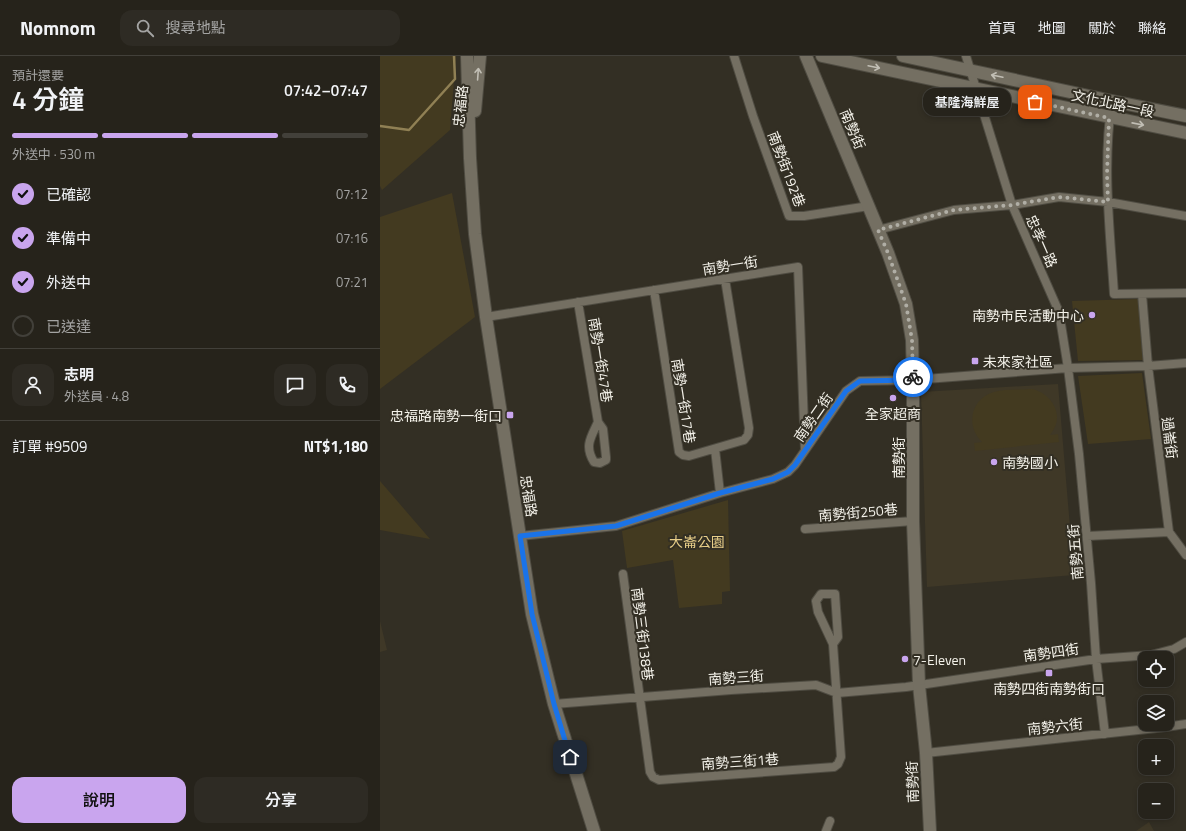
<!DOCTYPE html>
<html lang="zh-TW">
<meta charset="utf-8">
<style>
body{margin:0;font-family:"Titillium Web","Noto Sans TC",sans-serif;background:#2e2b24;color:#f1f3f6;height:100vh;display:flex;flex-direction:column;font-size:15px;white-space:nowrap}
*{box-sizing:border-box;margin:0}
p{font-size:13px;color:#a4a4a3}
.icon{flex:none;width:22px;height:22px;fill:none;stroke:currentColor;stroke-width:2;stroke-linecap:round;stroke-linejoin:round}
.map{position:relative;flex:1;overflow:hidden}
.details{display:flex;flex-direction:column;background:#26231b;width:380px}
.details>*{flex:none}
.tools{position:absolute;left:758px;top:595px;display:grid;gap:8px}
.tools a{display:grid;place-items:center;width:36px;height:36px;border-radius:8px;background:#26231b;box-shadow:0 2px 6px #0003,0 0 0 1px #42403a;font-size:20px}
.pin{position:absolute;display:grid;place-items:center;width:34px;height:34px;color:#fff;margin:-17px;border-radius:8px;box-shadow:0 2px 6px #0006}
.courier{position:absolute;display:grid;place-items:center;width:40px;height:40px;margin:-20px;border:3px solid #1a73e8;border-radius:50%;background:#fff;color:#222;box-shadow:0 1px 5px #0007}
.bubble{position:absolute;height:28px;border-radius:12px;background:#26231b;box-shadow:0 2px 6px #0003,0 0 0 1px #42403a;font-size:13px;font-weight:600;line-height:28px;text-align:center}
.headline em{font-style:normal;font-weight:600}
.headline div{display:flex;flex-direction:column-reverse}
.headline{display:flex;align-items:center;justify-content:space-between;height:68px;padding:0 12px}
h1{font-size:26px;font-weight:600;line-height:30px}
.bar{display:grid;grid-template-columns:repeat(4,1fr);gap:6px 4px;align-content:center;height:48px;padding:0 12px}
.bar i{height:5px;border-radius:3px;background:#42403a}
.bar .current{background:#c9a5ee}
.bar p{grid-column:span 4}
.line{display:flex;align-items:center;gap:10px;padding:0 12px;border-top:1px solid #42403a}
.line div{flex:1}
.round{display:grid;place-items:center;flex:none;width:42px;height:42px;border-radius:12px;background:#2e2b24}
ol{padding:0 12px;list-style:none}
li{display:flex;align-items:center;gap:12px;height:44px}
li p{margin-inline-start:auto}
li .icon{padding:4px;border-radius:50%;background:#c9a5ee;color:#111;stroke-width:4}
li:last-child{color:#a4a4a3}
li i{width:22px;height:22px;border:2px solid #42403a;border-radius:50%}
.cta{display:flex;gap:8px;margin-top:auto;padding:8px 12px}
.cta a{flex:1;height:46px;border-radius:12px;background:#c9a5ee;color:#111;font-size:16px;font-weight:600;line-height:46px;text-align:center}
.cta a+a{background:#2e2b24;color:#f1f3f6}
header{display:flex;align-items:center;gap:24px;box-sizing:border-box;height:56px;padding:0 20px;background:#26231b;border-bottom:1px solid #42403a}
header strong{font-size:19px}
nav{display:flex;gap:22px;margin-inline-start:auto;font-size:14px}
.search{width:280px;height:36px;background:#2e2b24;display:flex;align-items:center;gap:10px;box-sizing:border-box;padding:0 14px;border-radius:12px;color:#a4a4a3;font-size:15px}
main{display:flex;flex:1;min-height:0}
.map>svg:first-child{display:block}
.built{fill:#3f3827}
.green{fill:#433a20}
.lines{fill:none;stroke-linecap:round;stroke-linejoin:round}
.stream{stroke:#908054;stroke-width:2.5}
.street-casing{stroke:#4f4c42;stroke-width:10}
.secondary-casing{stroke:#4f4c42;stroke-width:14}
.street{stroke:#746f62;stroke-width:8}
.secondary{stroke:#746f62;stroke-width:12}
.oneway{stroke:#c1beb4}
.done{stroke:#b0aea5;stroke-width:4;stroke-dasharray:0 7.2}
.route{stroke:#1a73e8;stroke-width:5}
.poi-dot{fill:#c9a5ee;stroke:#332f24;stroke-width:1.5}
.labels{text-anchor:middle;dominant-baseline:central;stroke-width:4;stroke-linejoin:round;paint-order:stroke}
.street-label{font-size:14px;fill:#f4f2ea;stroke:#332f24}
.poi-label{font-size:14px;fill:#f4f2ea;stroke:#332f24;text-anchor:start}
.park-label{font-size:14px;fill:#e8ce88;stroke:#332f24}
</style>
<header>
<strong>Nomnom</strong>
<div class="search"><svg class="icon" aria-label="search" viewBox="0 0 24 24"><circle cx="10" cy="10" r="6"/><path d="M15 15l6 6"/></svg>搜尋地點</div>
<nav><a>首頁</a><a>地圖</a><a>關於</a><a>聯絡</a></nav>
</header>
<main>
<section class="details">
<div class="headline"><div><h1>4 分鐘</h1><p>預計還要</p></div><em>07:42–07:47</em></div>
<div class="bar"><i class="current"></i><i class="current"></i><i class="current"></i><i></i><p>外送中 · 530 m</p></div>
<ol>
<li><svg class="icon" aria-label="check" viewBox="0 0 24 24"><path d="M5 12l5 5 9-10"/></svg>已確認<p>07:12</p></li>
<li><svg class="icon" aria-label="check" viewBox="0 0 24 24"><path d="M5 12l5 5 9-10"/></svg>準備中<p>07:16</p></li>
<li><svg class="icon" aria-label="check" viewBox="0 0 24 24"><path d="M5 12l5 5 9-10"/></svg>外送中<p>07:21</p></li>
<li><i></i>已送達</li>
</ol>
<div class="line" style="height:72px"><a class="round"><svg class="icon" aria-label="person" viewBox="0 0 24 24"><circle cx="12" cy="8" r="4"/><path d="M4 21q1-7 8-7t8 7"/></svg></a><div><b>志明</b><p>外送員 · 4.8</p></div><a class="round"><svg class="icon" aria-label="chat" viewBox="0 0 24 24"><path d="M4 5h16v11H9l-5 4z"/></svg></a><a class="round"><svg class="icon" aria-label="phone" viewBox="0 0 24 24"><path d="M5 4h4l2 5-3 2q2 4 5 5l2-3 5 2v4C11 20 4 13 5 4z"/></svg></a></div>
<div class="line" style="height:52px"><div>訂單 #9509</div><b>NT$1,180</b></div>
<div class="cta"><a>說明</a><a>分享</a></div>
</section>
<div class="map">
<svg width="806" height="775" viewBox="0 0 806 775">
<rect width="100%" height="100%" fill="#332f24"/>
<path class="built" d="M678 328 694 519 547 531 541 336Z
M0 565 7 594 0 596Z
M769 766 774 775H756Z"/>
<path class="green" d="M0 0H76L70 74 2 134 0 130Z
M72 137 95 261 0 333V161Z
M759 243 763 304 698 305 692 245Z
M762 317 771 383 708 388 698 320Z
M652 333C667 336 681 352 676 368 675 372 672 376 670 379L678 378 679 386 595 395 594 387 602 386C585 370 591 342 614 336 625 333 641 334 652 333Z
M0 425 50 483 0 474Z
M348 444 350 535 342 536V548L299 552 293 504 247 512 242 475Z"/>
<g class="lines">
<path class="stream" d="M0 70 29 74 75 23 74 0"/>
<defs>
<path id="street" d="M354 0 373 60 409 160H424L489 150
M586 0 632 149 679 256 688 312 699 398 711 527 716 603 725 678
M732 45C722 109 730 174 734 238L806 237
M498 174 574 154 632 149 679 141 728 146 806 160
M274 234 299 396 303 399 309 400 364 384 368 379 369 372 345 223
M762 238 768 310 789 476 806 499
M198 246 218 366 223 373 226 401V404L220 407 214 406C204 390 211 381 218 366
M106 261 418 211 425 394
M335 393 340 437
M425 473 533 465
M140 480 236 470 340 437 393 423 408 416 415 409 466 335 480 325 533 324 688 312 768 310 806 307
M707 480 789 476
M243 518 270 716 273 721 279 724 454 711 458 708 461 701 453 588 458 581 455 538H441L436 545 438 556 453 588
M174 648 351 634 436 629 457 637 526 631 716 603 771 599 794 593 806 586
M546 697 786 671 806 668
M446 775 450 765"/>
<path id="secondary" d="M87 0 90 102 95 178 106 261 152 558 174 648 214 775
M426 0 508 197 526 248 532 284 533 324V465L539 629 546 697 550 775
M442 0 806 77
M523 0 732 45 806 60
M95 55 100 0"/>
</defs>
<use href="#street" class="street-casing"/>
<use href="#secondary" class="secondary-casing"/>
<use href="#street" class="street"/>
<use href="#secondary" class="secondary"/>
</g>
<defs><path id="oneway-shaft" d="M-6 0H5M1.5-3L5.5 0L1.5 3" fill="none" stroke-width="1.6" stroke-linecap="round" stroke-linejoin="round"/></defs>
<g class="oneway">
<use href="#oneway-shaft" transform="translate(494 11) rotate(12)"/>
<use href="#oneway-shaft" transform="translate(98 18) rotate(-86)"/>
<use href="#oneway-shaft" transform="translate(617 20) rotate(-168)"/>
<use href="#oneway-shaft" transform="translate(758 68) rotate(11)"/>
</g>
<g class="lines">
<path class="done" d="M533 321 532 284 526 248 508 197 498 174 574 154 632 149 679 141 728 146 727 118 729 62 655 46"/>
<path class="route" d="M190 701 174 648 152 558 140 480 236 470 340 437 393 423 408 416 415 409 466 335 480 325 533 324V321"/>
</g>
<g class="poi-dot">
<circle cx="712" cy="259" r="4"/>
<rect x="591" y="301" width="8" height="8" rx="2"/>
<circle cx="513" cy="342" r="4"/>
<rect x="126" y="355" width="8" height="8" rx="2"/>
<circle cx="614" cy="406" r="4"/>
<circle cx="525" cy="603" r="4"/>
<rect x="665" y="613" width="8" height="8" rx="2"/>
</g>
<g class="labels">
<g class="street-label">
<text transform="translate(733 47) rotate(12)">文化北路一段</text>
<text transform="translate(80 50) rotate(-84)">忠福路</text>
<text transform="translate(473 73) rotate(67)">南勢街</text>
<text transform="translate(407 113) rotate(69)">南勢街192巷</text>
<text transform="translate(662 185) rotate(66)">忠孝一路</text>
<text transform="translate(350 209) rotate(-9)">南勢一街</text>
<text transform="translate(221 304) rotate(81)">南勢一街47巷</text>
<text transform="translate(304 345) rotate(81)">南勢一街17巷</text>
<text transform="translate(433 361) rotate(-55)">南勢二街</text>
<text transform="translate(790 382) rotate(83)">過崙街</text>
<text transform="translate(518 402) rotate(-90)">南勢街</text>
<text transform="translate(149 440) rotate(81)">忠福路</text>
<text transform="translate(478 456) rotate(-5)">南勢街250巷</text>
<text transform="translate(695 496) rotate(-95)">南勢五街</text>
<text transform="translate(263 578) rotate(83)">南勢三街138巷</text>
<text transform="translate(671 596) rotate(-8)">南勢四街</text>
<text transform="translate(356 621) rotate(-4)">南勢三街</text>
<text transform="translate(675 670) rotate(-6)">南勢六街</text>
<text transform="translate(360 705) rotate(-4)">南勢三街1巷</text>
<text transform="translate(532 726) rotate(-92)">南勢街</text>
</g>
<g class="poi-label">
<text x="704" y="259" text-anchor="end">南勢市民活動中心</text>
<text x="603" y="305">未來家社區</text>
<text x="513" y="357" text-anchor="middle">全家超商</text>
<text x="122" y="359" text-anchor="end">忠福路南勢一街口</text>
<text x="622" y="406">南勢國小</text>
<text x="533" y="603">7-Eleven</text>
<text x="669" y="632" text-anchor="middle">南勢四街南勢街口</text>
</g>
<g class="park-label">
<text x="317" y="485">大崙公園</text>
</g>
</g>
</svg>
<div class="tools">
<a><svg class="icon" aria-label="locate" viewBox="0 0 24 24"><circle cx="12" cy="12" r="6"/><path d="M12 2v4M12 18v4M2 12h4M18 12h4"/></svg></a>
<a><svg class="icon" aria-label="layers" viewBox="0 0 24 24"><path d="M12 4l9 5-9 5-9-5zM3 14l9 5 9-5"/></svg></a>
<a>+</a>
<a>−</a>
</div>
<div class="pin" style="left:655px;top:46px;background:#ea580c"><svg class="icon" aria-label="bag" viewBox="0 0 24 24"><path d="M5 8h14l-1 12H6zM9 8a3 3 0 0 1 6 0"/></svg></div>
<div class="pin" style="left:190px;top:701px;background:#1f2937"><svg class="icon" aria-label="home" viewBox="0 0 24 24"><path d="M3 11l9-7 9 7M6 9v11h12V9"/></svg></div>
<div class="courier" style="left:533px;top:321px"><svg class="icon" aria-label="bike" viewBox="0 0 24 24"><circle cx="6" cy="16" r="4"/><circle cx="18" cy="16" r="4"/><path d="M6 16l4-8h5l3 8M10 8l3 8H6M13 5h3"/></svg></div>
<div class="bubble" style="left:543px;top:32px;width:88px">基隆海鮮屋</div>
</div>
</main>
